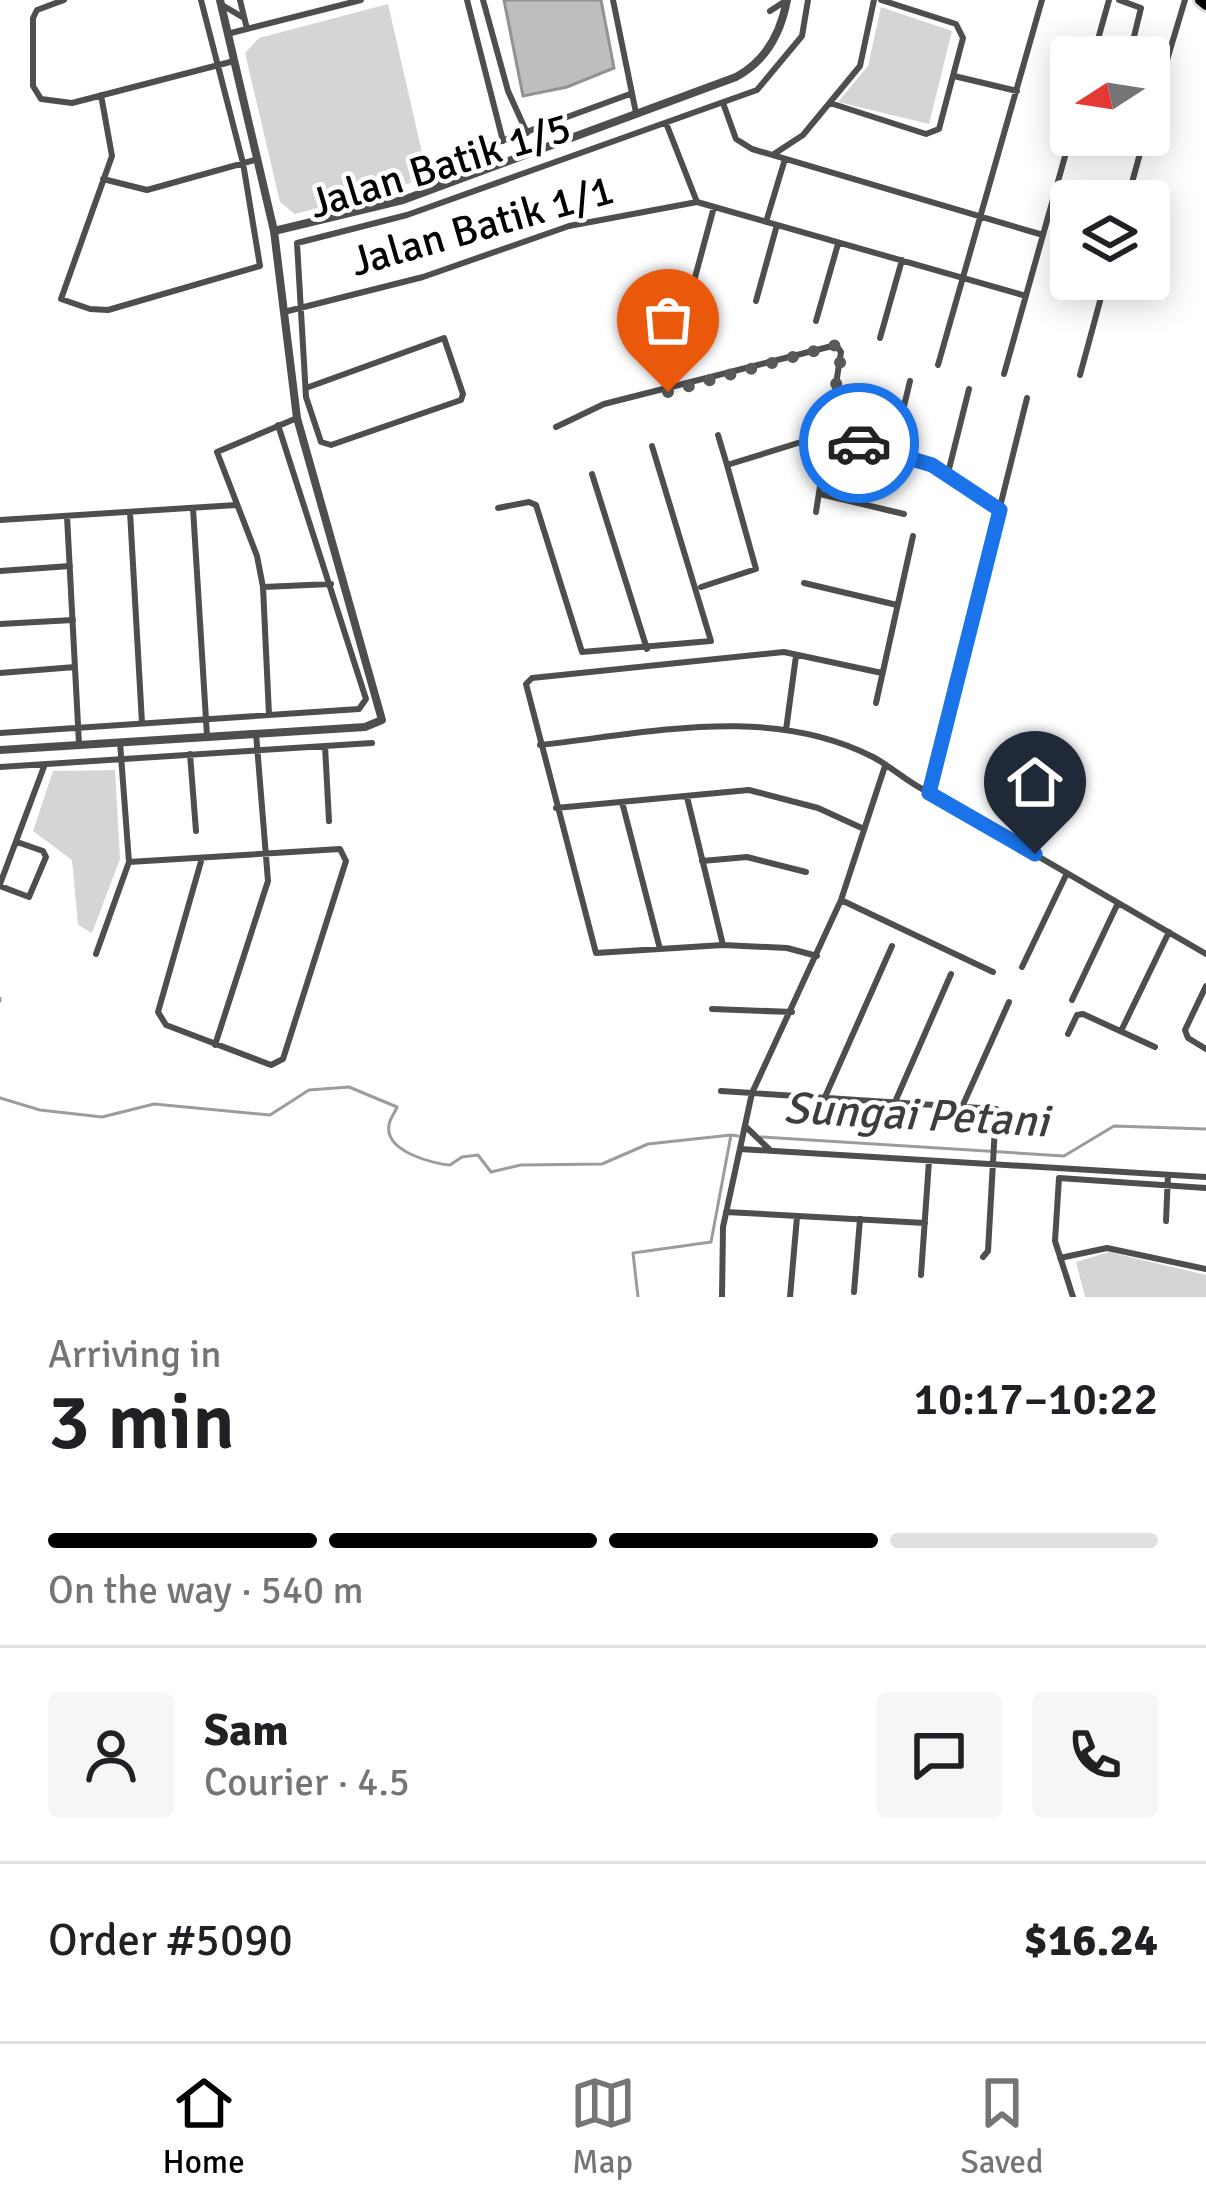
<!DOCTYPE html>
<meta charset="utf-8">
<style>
body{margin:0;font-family:Signika,sans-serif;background:#f6f6f6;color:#202124;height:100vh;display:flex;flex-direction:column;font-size:45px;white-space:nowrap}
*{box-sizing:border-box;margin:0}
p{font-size:39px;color:#757577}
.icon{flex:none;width:66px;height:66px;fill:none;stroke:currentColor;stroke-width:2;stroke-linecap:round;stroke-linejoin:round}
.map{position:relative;height:1297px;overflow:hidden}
.side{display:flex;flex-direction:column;background:#fff;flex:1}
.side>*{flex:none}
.needle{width:78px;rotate:258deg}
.controls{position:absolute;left:1050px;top:36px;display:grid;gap:24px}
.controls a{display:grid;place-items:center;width:120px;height:120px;border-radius:12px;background:#fff;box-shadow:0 6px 30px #0003;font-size:60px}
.pin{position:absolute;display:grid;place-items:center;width:102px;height:102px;color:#fff;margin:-123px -51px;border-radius:50% 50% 50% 0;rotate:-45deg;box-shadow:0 0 12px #0007}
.pin .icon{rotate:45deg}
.courier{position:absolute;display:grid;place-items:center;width:120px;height:120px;margin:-60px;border:9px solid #1a73e8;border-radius:50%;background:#fff;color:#222;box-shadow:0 3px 15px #0007}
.headline em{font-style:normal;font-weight:600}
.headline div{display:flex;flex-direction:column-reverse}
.headline{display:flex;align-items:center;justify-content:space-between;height:204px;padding:0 48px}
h1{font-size:78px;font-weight:600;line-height:90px}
.bar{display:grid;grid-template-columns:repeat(4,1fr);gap:18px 12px;align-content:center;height:144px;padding:0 48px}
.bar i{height:15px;border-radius:9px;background:#e0e0e0}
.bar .current{background:#000}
.bar p{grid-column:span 4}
.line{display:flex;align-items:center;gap:30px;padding:0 48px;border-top:3px solid #e0e0e0}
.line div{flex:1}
.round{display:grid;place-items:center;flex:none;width:126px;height:126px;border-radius:12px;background:#f6f6f6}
.menu{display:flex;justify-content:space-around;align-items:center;height:168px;border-top:3px solid #e0e0e0;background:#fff;font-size:33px;color:#757577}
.menu a{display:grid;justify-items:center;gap:6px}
.menu .current{color:#000}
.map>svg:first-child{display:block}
.green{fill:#d5d5d5}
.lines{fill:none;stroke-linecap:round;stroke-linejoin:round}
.stream{stroke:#9c9c9c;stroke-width:3}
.building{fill:#bebebe;stroke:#929292;stroke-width:3}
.trunk-casing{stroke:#dbdbdb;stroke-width:16}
.minor{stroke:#4e4e4e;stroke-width:6}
.tertiary{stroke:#4e4e4e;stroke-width:8}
.trunk{stroke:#000;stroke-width:10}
.done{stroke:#595959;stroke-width:12;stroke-dasharray:0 21.6}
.route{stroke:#1a73e8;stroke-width:15}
.labels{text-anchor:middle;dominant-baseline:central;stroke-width:9;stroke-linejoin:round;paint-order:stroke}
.street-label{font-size:42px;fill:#000;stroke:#fff}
.water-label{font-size:45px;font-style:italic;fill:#3d3d3d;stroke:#fff}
</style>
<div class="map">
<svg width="1206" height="1297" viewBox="0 0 1206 1297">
<rect width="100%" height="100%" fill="#fff"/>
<path class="green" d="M388 4 424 161 409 168 411 183 295 214 280 202 245 53 259 38Z
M881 7 952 31 929 124 838 102 868 66Z
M115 770 120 859 92 933 78 925 72 860 33 831 53 771Z
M1109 1252 1206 1275V1297H1085L1076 1262Z"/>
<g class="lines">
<path class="stream" d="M0 998V1001
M0 1098 40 1110 102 1117 154 1104 270 1115 309 1090 349 1087 397 1107C395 1113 390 1118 389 1125 384 1152 435 1164 450 1165L462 1157 478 1155 491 1172 521 1165 602 1164 648 1144 731 1135
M761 1137 1064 1156 1114 1126 1206 1129
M638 1297 633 1253 711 1242 731 1135 738 1136"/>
</g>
<path class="building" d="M504 0H601L614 68 567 87 523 96Z"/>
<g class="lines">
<defs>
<path id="trunk" d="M1200 0 1206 5"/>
</defs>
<use href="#trunk" class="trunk-casing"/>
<path class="minor" d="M64 0 37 10 33 18V86L41 99 72 103 234 61
M240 0 247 29
M467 0 503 141
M483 0 508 91 527 133
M613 0 636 113
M1119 0 1141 8 1129 57
M222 5 244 18
M770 11 787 0
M227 34 361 0
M1093 57 1109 0
M954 76 1017 91
M101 95 112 156 61 299 90 309 108 310 260 266 243 163 201 0
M723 103 736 139 752 149 1043 235
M830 103 926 134 939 129 963 38 956 24 881 0
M1149 120 1185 0
M666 123 697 202
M774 154 803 135 860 66 874 0
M103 179 147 190 258 159
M442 186 436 165 630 94
M1127 201 1145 135
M766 222 785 159
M694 281 714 207
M756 301 777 225
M284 312 423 277 569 226 697 202 1026 296
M816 321 838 244
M880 338 902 260
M938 365 1042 0
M1004 374 1071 135
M1080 375 1106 279
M306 388 444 338 463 394 461 400 331 445 321 442 306 397 297 243 407 215 757 90 802 36 808 0
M1027 398 929 793 1206 954
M556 427 604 404 836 345 841 352 816 512
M718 435 727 465
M893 452 910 381
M948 473 969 389
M592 474 647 649
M820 494 904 514
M193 508 207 736
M498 508 529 502 536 505 582 652 711 641 652 446
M130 512 142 723
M67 516 79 744
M0 520 236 505
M0 571 70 566
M804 583 897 605
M263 587 331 584
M701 587 756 569 727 465 827 434 918 459 1001 510
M0 624 73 620
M0 673 75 667
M876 703 913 536
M269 715 263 587 257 556 217 452 297 418
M786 730 796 656
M0 733 359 709 366 699 278 425
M540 745C650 733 770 704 873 757 892 767 908 783 928 792
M325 746 329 821
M190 754 196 831
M0 767 372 743
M687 797 723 945
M622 802 660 949
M556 808 749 790 818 808 864 829
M702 861 747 857 806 872
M129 862 340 849 346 861 283 1059 271 1065 166 1025 158 1012 202 858
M0 884 45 764
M0 886 29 897 46 857 43 851 17 842
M841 900 993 972
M96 954 129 862 120 742
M817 956 787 948 723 945 596 953 526 684 532 678 784 652 882 673
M1022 967 1067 873
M1206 986 1185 1030 1188 1038 1206 1049
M1072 1000 1118 903
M712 1009 792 1012
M1121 1031 1169 932
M1068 1034 1077 1015 1083 1014 1155 1047
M215 1045 268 881 256 733
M721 1091 996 1109 988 1251 983 1257
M825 1097 892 946
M895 1102 951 974
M962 1107 1009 1002
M745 1126 770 1150
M740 1149 1206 1177
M1059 1178 1206 1188
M1059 1178 1055 1241 1073 1297
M726 1212 925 1223
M1166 1221 1168 1175
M1060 1258 1107 1248 1206 1269
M921 1275 929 1161
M854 1292 860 1219
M722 1297 723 1227 752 1093 841 900 885 766
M790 1297 797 1217"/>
<path class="tertiary" d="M274 231 403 200 736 77C766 61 781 32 787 0
M0 750 365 727 382 720 297 418 274 231 220 0"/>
<use href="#trunk" class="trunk"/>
</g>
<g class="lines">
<path class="done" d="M668 392 836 345 842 352 827 434 859 443"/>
<path class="route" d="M859 443 932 465 1000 510 929 793 1035 854"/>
</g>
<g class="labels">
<g class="street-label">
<text transform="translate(440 166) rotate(-17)">Jalan Batik 1/5</text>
<text transform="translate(482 226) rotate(-16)">Jalan Batik 1/1</text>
</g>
<g class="water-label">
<text transform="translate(916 1115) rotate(3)">Sungai Petani</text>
</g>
</g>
</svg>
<div class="controls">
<a><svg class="needle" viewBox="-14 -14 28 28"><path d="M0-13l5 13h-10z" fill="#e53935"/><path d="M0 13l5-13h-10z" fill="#757577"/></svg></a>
<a><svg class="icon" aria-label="layers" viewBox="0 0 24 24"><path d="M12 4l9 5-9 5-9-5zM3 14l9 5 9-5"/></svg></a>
</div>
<div class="pin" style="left:668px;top:392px;background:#ea580c"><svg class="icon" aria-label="bag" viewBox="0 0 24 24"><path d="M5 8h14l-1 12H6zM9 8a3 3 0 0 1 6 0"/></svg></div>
<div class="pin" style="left:1035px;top:854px;background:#1f2937"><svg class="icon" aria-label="home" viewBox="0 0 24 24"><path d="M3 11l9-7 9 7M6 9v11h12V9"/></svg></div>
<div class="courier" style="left:859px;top:443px"><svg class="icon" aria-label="car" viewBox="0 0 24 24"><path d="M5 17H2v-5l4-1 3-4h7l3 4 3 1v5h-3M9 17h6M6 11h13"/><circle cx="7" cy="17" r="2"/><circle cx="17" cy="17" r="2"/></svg></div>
</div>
<section class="side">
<div class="headline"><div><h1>3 min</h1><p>Arriving in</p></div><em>10:17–10:22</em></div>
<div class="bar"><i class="current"></i><i class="current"></i><i class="current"></i><i></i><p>On the way · 540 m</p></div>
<div class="line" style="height:216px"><a class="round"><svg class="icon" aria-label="person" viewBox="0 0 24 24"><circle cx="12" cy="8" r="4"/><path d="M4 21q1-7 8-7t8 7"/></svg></a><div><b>Sam</b><p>Courier · 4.5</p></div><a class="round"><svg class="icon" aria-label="chat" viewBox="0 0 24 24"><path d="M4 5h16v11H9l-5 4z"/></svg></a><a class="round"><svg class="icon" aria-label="phone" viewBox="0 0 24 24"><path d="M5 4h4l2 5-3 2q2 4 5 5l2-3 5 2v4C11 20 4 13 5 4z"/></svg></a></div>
<div class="line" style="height:156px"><div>Order #5090</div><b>$16.24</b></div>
</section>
<nav class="menu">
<a class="current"><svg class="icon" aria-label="home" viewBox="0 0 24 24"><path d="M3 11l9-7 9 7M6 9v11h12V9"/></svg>Home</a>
<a><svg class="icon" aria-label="map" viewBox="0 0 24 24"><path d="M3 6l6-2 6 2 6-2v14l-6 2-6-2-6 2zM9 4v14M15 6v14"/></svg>Map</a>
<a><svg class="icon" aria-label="saved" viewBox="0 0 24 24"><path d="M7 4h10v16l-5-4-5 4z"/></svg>Saved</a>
</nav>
